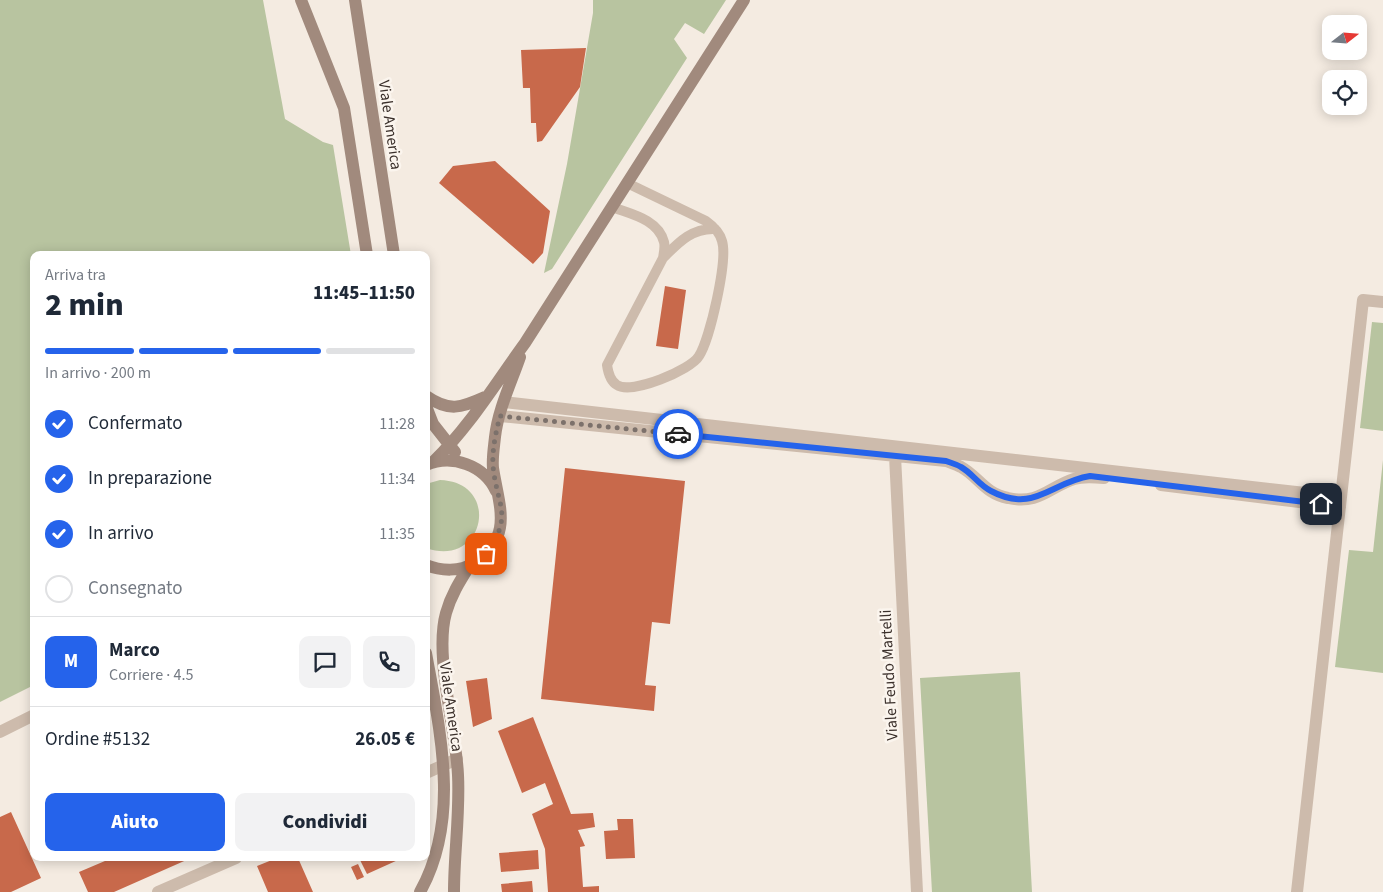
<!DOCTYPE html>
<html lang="it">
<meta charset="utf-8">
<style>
body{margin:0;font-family:"Source Sans 3",sans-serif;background:#f2f2f3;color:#1f2937;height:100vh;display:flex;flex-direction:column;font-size:19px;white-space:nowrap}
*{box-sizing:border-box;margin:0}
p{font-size:16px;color:#747a83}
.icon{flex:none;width:28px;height:28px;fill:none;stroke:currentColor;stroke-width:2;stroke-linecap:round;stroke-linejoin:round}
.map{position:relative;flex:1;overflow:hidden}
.panel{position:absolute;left:30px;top:251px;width:400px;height:610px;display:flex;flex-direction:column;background:#fff;border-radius:10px;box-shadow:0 2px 12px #0003}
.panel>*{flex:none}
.needle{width:32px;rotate:73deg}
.fabs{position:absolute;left:1322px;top:15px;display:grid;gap:10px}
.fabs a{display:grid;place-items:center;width:45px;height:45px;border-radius:10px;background:#fff;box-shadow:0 2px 12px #0003;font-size:25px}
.pin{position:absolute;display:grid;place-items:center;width:42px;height:42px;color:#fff;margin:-21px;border-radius:10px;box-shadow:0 2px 8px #0006}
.courier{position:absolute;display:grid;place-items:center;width:50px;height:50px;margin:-25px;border:4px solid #2563eb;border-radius:50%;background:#fff;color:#222;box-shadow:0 1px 6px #0007}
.headline em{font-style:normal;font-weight:800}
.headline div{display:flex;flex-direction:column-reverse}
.headline{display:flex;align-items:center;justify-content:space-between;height:85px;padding:0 15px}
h1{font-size:32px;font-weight:800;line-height:38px}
.bar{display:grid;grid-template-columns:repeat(4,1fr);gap:8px 5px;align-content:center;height:60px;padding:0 15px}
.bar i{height:6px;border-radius:4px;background:#e0e1e3}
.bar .selected{background:#2563eb}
.bar p{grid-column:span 4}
.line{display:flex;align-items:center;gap:12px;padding:0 15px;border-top:1px solid #e0e1e3}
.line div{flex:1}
.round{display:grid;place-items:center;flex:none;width:52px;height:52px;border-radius:10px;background:#f2f2f3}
ol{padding:0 15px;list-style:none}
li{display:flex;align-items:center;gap:15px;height:55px}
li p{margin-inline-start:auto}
li .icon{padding:5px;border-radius:50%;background:#2563eb;color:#fff;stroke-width:4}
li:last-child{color:#747a83}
li i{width:28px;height:28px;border:2px solid #e0e1e3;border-radius:50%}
.cta{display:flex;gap:10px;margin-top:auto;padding:10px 15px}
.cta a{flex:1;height:58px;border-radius:10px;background:#2563eb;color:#fff;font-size:20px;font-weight:800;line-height:58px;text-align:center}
.cta a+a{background:#f2f2f3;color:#1f2937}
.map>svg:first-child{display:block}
.green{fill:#b8c4a0}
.building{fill:#c8694b}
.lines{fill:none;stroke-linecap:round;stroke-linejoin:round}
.lane{stroke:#cdbbac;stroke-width:10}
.street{stroke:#cdbbac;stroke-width:12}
.secondary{stroke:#a18a7d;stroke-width:12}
.done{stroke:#7c716b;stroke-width:5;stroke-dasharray:0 9}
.route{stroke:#2563eb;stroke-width:6}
.labels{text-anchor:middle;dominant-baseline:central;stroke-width:5;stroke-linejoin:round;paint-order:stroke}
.street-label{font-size:16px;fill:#3b302b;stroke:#fbf5ee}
</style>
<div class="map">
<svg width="1383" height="892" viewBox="0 0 1383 892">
<rect width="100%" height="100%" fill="#f4ebe1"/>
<path class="green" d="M0 0H263L285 119 323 142 333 145 351 255H34V685L0 702Z
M593 0H726L704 34 685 23 674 39 687 58 552 269 544 273 567 164 593 13Z
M1372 322 1383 323V431L1360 428Z
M1383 460V673L1335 667 1349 550 1373 552Z
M440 480C502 482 485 569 426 548V484Z
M1020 672 1032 892H932L920 678Z"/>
<path class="building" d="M586 48 580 87 542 141 537 142 536 123H531L530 88H523L521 50Z
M495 161 550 211 543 253 533 264 439 183 453 166Z
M665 286 686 290 678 349 656 346Z
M565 468 685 481 670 624 652 622 645 685 656 686 654 711 541 699Z
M487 678 492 719 473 727 466 681Z
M533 717 571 814 593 813 595 827 578 830 585 846 580 847 583 887 599 886V892H548L545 849 532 814 553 804 545 783 522 793 498 731Z
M11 812 41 878 11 892H0V817Z
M617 819H633L635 858 606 859 604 831 618 830Z
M538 850 539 869 501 872 499 853Z
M112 858H191L114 892H88L79 872Z
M277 858H298L313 892H268L257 866Z
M359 858H397L398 860 367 874Z
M358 864 364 877 357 880 351 867Z
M532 881 533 892H502L501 884Z"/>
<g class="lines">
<path class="lane" d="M612 207C630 214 658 219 664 242 665 246 664 253 663 258L607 365C608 372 610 381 617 385 631 395 691 370 699 356 710 339 728 260 722 241 720 233 713 226 706 221L627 183
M663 258C679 242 692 228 715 229"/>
<path class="street" d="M504 402 1341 497 1297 892
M500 416 946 461C951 463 956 464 961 467 978 476 985 494 1008 498 1039 505 1049 487 1074 479 1083 476 1094 477 1104 478
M895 456 917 892
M1161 485 1340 507
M1341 497 1363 300 1383 302
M0 732 34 715
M426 773 457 759
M158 892 236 858"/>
<path class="secondary" d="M301 0 344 108 367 255
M355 0 394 255
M426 396C449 412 461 408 485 397
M426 406 433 424 455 452
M434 461C470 426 495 384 525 343L744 0
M426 465C452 454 484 465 496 491
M426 565C441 571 460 572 474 563 514 536 499 507 493 468 492 458 494 447 495 437 498 410 511 383 520 357
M420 892C461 819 440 731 426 653
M454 892C454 853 460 814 458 775 456 728 434 656 446 613 451 595 460 581 470 565"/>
</g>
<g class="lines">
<path class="done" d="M486 554C514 514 497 507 493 466 492 449 496 432 500 416L678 434"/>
<path class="route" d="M678 434 946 461C951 463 956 464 961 467 972 473 979 485 991 491 1034 514 1051 482 1090 476L1321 504"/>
</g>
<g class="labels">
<g class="street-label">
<text transform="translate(390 125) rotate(82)">Viale America</text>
<text transform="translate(889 675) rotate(-93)">Viale Feudo Martelli</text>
<text transform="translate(451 707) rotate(82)">Viale America</text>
</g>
</g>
</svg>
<div class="fabs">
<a><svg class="needle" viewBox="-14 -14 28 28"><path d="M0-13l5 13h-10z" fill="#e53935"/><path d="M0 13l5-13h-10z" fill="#747a83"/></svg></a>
<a><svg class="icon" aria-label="locate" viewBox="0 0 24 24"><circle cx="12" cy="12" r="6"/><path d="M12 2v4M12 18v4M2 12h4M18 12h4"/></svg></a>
</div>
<div class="pin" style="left:486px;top:554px;background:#ea580c"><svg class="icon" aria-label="bag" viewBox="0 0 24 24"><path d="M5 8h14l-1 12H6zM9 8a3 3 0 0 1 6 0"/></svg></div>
<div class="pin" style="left:1321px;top:504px;background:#1f2937"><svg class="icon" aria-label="home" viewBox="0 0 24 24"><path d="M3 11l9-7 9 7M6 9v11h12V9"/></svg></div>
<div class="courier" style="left:678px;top:434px"><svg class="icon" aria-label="car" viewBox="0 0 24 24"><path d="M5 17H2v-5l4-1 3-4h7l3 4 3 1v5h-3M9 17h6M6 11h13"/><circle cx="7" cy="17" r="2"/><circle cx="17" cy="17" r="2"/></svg></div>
<section class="panel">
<div class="headline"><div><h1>2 min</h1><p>Arriva tra</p></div><em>11:45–11:50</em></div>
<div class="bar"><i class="selected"></i><i class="selected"></i><i class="selected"></i><i></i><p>In arrivo · 200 m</p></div>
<ol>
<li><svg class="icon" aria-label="check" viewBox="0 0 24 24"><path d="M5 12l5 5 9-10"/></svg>Confermato<p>11:28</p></li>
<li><svg class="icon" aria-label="check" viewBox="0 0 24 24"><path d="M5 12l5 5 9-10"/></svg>In preparazione<p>11:34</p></li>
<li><svg class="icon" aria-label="check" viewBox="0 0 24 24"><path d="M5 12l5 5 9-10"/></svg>In arrivo<p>11:35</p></li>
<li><i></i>Consegnato</li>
</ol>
<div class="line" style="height:90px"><b class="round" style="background:#2563eb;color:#fff">M</b><div><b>Marco</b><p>Corriere · 4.5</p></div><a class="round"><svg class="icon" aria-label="chat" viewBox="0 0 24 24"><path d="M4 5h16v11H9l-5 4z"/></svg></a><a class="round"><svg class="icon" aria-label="phone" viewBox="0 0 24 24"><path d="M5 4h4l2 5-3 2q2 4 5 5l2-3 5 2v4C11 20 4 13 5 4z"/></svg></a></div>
<div class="line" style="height:65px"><div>Ordine #5132</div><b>26.05 €</b></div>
<div class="cta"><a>Aiuto</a><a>Condividi</a></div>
</section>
</div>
